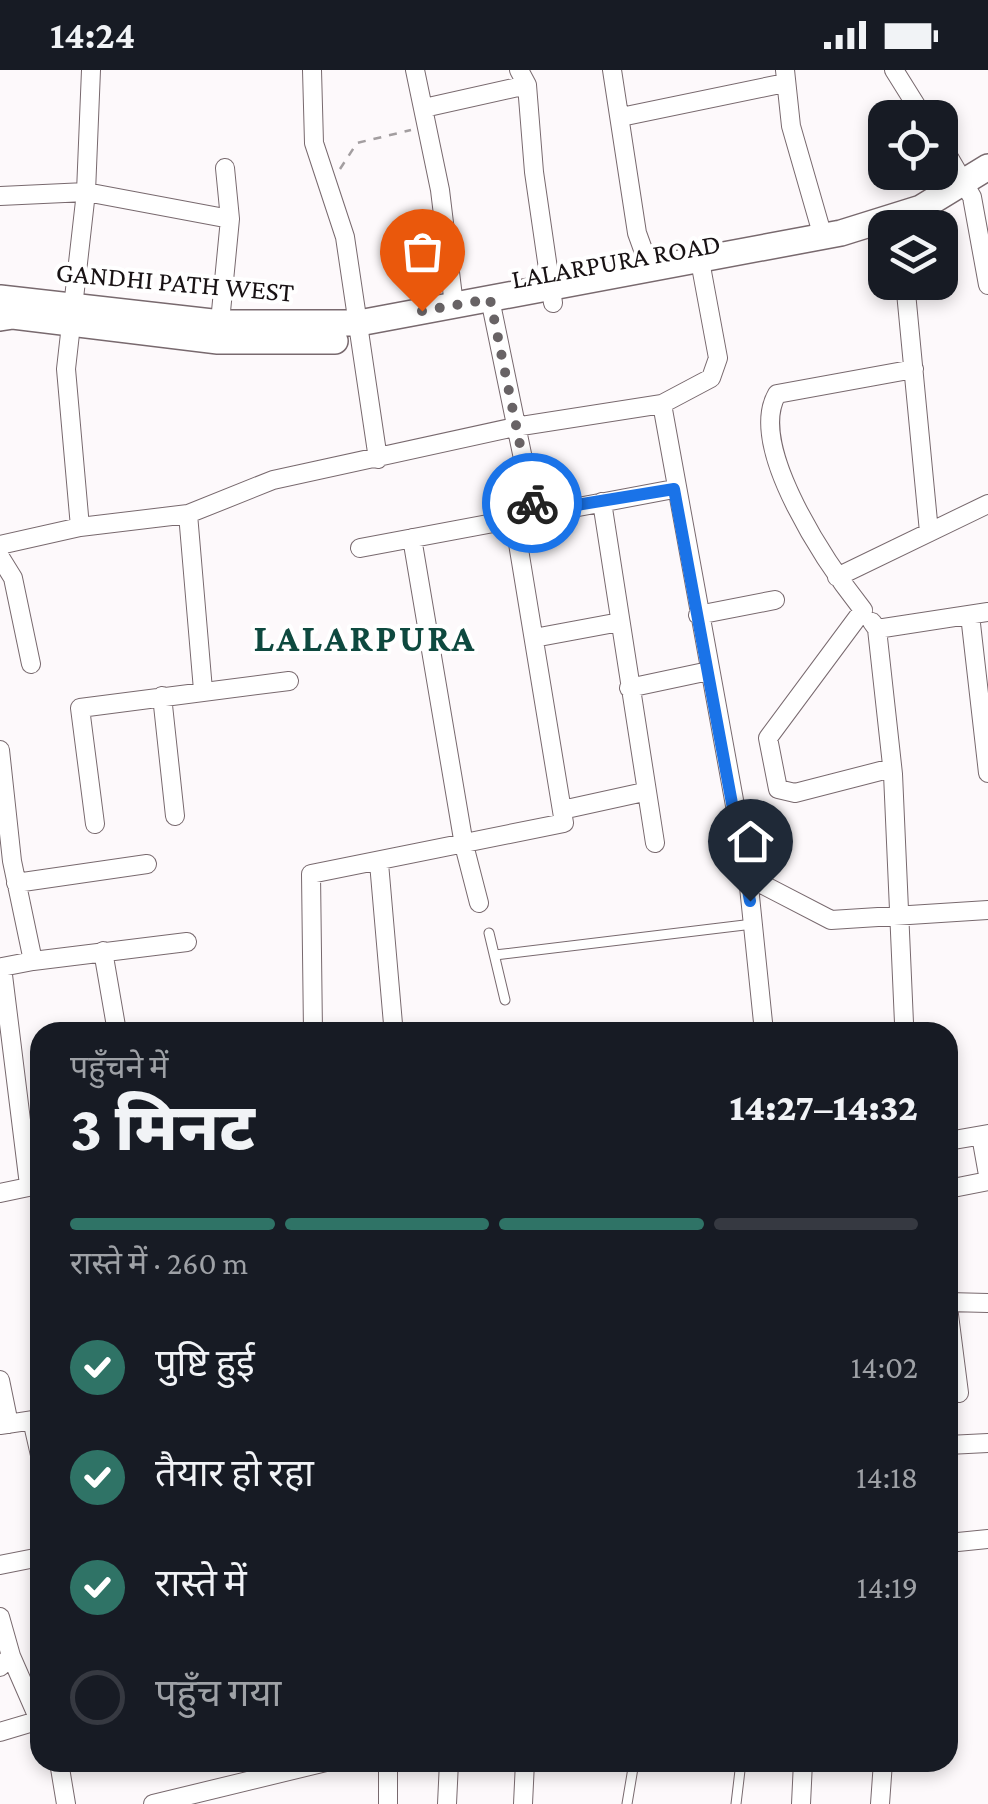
<!DOCTYPE html>
<html lang="hi">
<meta charset="utf-8">
<style>
body{margin:0;font-family:"Crimson Pro","Noto Sans Devanagari",serif;background:#242831;color:#f1f3f6;height:100vh;display:flex;flex-direction:column;font-size:38px;white-space:nowrap}
*{box-sizing:border-box;margin:0}
p{font-size:32px;color:#9ea1a6}
.icon{flex:none;width:55px;height:55px;fill:none;stroke:currentColor;stroke-width:2;stroke-linecap:round;stroke-linejoin:round}
.map{position:relative;flex:1;overflow:hidden}
.side{position:absolute;left:30px;top:952px;width:928px;height:750px;display:flex;flex-direction:column;background:#171b24;border-radius:30px;box-shadow:0 5px 15px #0003}
.side>*{flex:none}
.buttons{position:absolute;left:868px;top:30px;display:grid;gap:20px}
.buttons a{display:grid;place-items:center;width:90px;height:90px;border-radius:20px;background:#171b24;box-shadow:0 5px 15px #0003;font-size:50px}
.pin{position:absolute;display:grid;place-items:center;width:85px;height:85px;color:#fff;margin:-102px -42px;border-radius:50% 50% 50% 0;rotate:-45deg;box-shadow:0 0 10px #0007}
.pin .icon{rotate:45deg}
.courier{position:absolute;display:grid;place-items:center;width:100px;height:100px;margin:-50px;border:8px solid #1a73e8;border-radius:50%;background:#fff;color:#222;box-shadow:0 2px 12px #0007}
.overview em{font-style:normal;font-weight:800}
.overview div{display:flex;flex-direction:column-reverse}
.overview{display:flex;align-items:center;justify-content:space-between;height:170px;padding:0 40px}
h1{font-size:65px;font-weight:800;line-height:75px}
.bar{display:grid;grid-template-columns:repeat(4,1fr);gap:15px 10px;align-content:center;height:120px;padding:0 40px}
.bar i{height:12px;border-radius:8px;background:#363941}
.bar .current{background:#2f7366}
.bar p{grid-column:span 4}
ol{padding:0 40px;list-style:none}
li{display:flex;align-items:center;gap:30px;height:110px}
li p{margin-inline-start:auto}
li .icon{padding:10px;border-radius:50%;background:#2f7366;color:#fff;stroke-width:4}
li:last-child{color:#9ea1a6}
li i{width:55px;height:55px;border:5px solid #363941;border-radius:50%}
.status{display:flex;justify-content:space-between;align-items:center;height:70px;padding:0 50px;background:#171b24;direction:ltr}
.status svg{height:28px;fill:currentColor}
.map>svg:first-child{display:block}
.lines{fill:none;stroke-linecap:round;stroke-linejoin:round}
.lane-casing{stroke:#78696e;stroke-width:11}
.street-casing{stroke:#78696e;stroke-width:20}
.secondary-casing{stroke:#78696e;stroke-width:28}
.path{stroke:#a39ea0;stroke-width:2.5;stroke-dasharray:8 8;stroke-linecap:butt}
.lane{stroke:#fff;stroke-width:9}
.street{stroke:#fff;stroke-width:18}
.secondary{stroke:#fff;stroke-width:25}
.done{stroke:#686365;stroke-width:10;stroke-dasharray:0 18}
.route{stroke:#1a73e8;stroke-width:12}
.labels{text-anchor:middle;dominant-baseline:central;stroke-width:8;stroke-linejoin:round;paint-order:stroke}
.street-label{font-size:28px;fill:#181214;stroke:#fff}
.district-label{font-size:38px;font-weight:bold;letter-spacing:2.5px;fill:#0e493f;stroke:#fff}
</style>
<div class="status"><b>14:24</b><svg viewBox="0 0 49 12"><path d="M0 12V9h3v3zM5 12V6h3v6zM10 12V3h3v9zM15 12V0h3v12zM26 1h20v11H26zM47 4h2v5h-2z"/></svg></div>
<div class="map">
<svg width="988" height="1734" viewBox="0 0 988 1734">
<rect width="100%" height="100%" fill="#fdf9fb"/>
<g class="lines">
<defs>
<path id="lane" d="M489 863 505 930
M495 885 753 854
M627 1734 634 1692
M736 1734 741 1692"/>
<path id="street" d="M91 0 86 122 230 149
M312 0 314 73 345 167 378 389
M415 0 440 120 454 235
M519 0 527 15 534 102 553 233
M612 0 637 163 650 199
M785 0 791 56 823 167
M894 0 924 48
M424 38 527 15
M621 47 785 13
M940 72 972 127 988 215
M0 126 86 122 66 299 80 457 188 444 273 410 515 357 662 334 711 308 718 288 700 191
M905 212 929 462
M490 229 534 442
M219 262 230 149 225 98
M662 334 748 807 764 962
M602 432 655 773
M188 444 203 620
M412 468 464 775 479 833
M0 475 80 457
M360 478 674 419
M0 487 13 508 31 594
M837 507 988 434
M698 545 775 530
M970 545 988 703
M872 552 877 559 988 542
M877 559 893 704 904 953
M534 568 620 552
M629 618 709 601
M162 626 175 746
M0 680 12 791 33 891 2 897 29 1115
M892 698 795 723 778 719 768 668 863 540C829 497 746 377 777 324L914 299
M562 740 644 722
M95 754 80 638 289 611
M379 793 393 954
M748 807 831 850 988 840
M16 813 147 794
M103 881 117 962
M33 891 187 872
M313 962 311 804 564 753 514 449
M981 1066 988 1105
M948 1071 988 1064
M948 1119 988 1111
M0 1123 38 1115
M948 1232 988 1233
M948 1237 959 1323
M0 1310 9 1354
M32 1350 40 1385
M0 1355 40 1349
M948 1375 988 1373
M948 1473 988 1469
M0 1495 40 1487
M0 1547 11 1586 0 1597
M11 1586 39 1650
M0 1662 40 1650
M59 1692 66 1734
M388 1692V1734
M153 1734 326 1692
M447 1734 449 1692
M523 1734 525 1692
M801 1734 803 1692
M880 1734 883 1692"/>
<path id="secondary" d="M0 228 221 253H359L841 163 921 138 988 97
M0 248 13 246 218 271H335"/>
</defs>
<use href="#lane" class="lane-casing"/>
<use href="#street" class="street-casing"/>
<use href="#secondary" class="secondary-casing"/>
<path class="path" d="M340 99 357 73 411 60"/>
<use href="#lane" class="lane"/>
<use href="#street" class="street"/>
<use href="#secondary" class="secondary"/>
</g>
<g class="lines">
<path class="done" d="M422 241 490 229 532 433"/>
<path class="route" d="M532 433 534 442 674 419 750 831"/>
</g>
<g class="labels">
<g class="street-label">
<text transform="translate(616 191) rotate(-10)">LALARPURA ROAD</text>
<text transform="translate(175 212) rotate(5)">GANDHI PATH WEST</text>
</g>
<g class="district-label">
<text x="365" y="568">LALARPURA</text>
</g>
</g>
</svg>
<div class="buttons">
<a><svg class="icon" aria-label="locate" viewBox="0 0 24 24"><circle cx="12" cy="12" r="6"/><path d="M12 2v4M12 18v4M2 12h4M18 12h4"/></svg></a>
<a><svg class="icon" aria-label="layers" viewBox="0 0 24 24"><path d="M12 4l9 5-9 5-9-5zM3 14l9 5 9-5"/></svg></a>
</div>
<div class="pin" style="left:422px;top:241px;background:#ea580c"><svg class="icon" aria-label="bag" viewBox="0 0 24 24"><path d="M5 8h14l-1 12H6zM9 8a3 3 0 0 1 6 0"/></svg></div>
<div class="pin" style="left:750px;top:831px;background:#1f2937"><svg class="icon" aria-label="home" viewBox="0 0 24 24"><path d="M3 11l9-7 9 7M6 9v11h12V9"/></svg></div>
<div class="courier" style="left:532px;top:433px"><svg class="icon" aria-label="bike" viewBox="0 0 24 24"><circle cx="6" cy="16" r="4"/><circle cx="18" cy="16" r="4"/><path d="M6 16l4-8h5l3 8M10 8l3 8H6M13 5h3"/></svg></div>
<section class="side">
<div class="overview"><div><h1>3 मिनट</h1><p>पहुँचने में</p></div><em>14:27–14:32</em></div>
<div class="bar"><i class="current"></i><i class="current"></i><i class="current"></i><i></i><p>रास्ते में · 260 m</p></div>
<ol>
<li><svg class="icon" aria-label="check" viewBox="0 0 24 24"><path d="M5 12l5 5 9-10"/></svg>पुष्टि हुई<p>14:02</p></li>
<li><svg class="icon" aria-label="check" viewBox="0 0 24 24"><path d="M5 12l5 5 9-10"/></svg>तैयार हो रहा<p>14:18</p></li>
<li><svg class="icon" aria-label="check" viewBox="0 0 24 24"><path d="M5 12l5 5 9-10"/></svg>रास्ते में<p>14:19</p></li>
<li><i></i>पहुँच गया</li>
</ol>
</section>
</div>
